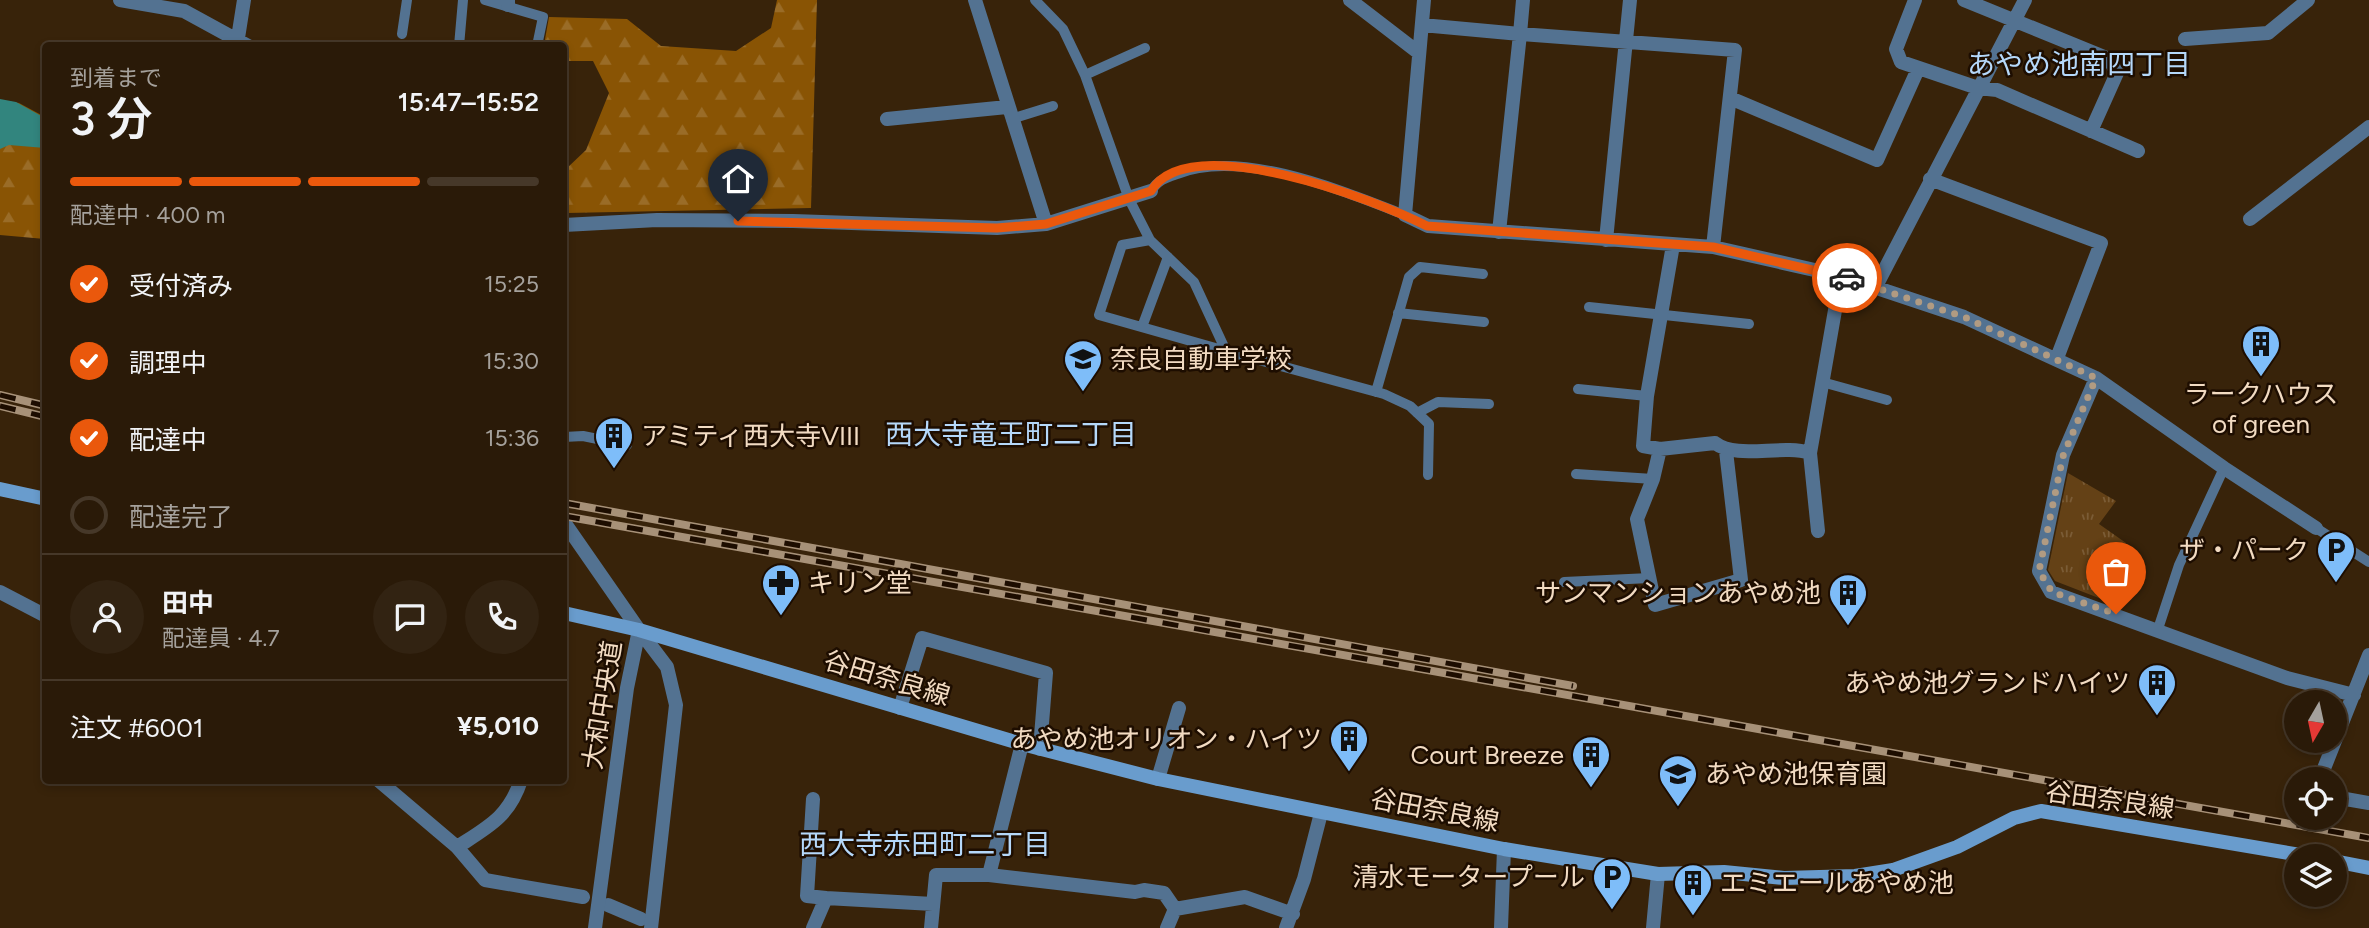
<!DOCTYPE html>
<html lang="ja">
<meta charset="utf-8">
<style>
body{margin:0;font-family:Figtree,"Noto Sans JP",sans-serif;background:#322312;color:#f1f3f6;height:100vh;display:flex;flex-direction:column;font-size:26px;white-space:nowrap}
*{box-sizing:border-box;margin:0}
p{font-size:23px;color:#a5a19c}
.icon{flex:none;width:38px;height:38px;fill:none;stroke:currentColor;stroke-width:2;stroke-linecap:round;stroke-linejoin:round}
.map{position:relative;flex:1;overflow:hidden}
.drawer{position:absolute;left:42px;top:42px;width:525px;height:742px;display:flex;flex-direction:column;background:#2a1a08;border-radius:7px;box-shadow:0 4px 10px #0003,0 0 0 2px #463829}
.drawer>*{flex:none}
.needle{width:46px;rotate:189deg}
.fabs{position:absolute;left:2284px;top:690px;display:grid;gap:14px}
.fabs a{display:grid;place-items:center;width:63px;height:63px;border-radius:50%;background:#2a1a08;box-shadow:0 4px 10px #0003,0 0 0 2px #463829;font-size:35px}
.pin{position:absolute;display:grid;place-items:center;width:60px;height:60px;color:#fff;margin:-72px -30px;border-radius:50% 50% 50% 0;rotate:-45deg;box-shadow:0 0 7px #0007}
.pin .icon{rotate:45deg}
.courier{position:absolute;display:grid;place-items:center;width:70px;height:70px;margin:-35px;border:5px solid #ea580c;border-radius:50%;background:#fff;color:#222;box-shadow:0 2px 9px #0007}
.overview em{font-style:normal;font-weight:600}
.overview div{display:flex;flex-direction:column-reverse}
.overview{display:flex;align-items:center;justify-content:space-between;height:119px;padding:0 28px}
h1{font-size:46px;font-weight:600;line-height:52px}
.bar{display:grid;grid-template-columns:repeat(4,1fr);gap:10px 7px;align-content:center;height:84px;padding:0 28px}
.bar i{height:9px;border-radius:5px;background:#463829}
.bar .current{background:#ea580c}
.bar p{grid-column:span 4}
.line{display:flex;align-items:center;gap:18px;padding:0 28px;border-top:2px solid #463829}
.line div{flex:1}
.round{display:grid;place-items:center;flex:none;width:74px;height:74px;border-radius:37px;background:#322312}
ol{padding:0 28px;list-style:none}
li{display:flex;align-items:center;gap:21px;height:77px}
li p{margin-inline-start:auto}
li .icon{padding:7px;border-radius:50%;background:#ea580c;color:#fff;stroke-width:4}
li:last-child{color:#a5a19c}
li i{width:38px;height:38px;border:4px solid #463829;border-radius:50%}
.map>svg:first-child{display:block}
.forest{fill:url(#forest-firs)}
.park{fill:url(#park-tufts)}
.water{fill:#32857e}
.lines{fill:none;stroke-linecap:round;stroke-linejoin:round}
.service{stroke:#537291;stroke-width:10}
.minor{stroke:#537291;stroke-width:14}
.tertiary{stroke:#537291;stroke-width:14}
.secondary{stroke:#699ccd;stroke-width:14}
.rail-casing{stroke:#a79178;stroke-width:8}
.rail{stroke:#1d0d00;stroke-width:5;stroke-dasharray:16;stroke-linecap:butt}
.done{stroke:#b19b82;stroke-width:7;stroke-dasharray:0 12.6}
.route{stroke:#ea580c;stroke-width:9}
.labels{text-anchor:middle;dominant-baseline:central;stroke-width:5;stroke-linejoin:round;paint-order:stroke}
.poi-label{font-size:26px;fill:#f2dbc2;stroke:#1d0d00;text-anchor:end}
.street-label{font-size:26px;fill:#f2dbc2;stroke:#1d0d00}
.neighbourhood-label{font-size:28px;fill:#b5d8fa;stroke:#1d0d00}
</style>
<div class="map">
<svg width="2369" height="928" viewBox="0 0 2369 928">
<defs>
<pattern id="forest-firs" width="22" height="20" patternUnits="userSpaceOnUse" patternTransform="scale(1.75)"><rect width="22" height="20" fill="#895404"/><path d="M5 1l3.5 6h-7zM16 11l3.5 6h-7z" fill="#9a6c27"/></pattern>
<pattern id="park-tufts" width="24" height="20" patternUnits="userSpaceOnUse" patternTransform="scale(1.75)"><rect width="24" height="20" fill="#644116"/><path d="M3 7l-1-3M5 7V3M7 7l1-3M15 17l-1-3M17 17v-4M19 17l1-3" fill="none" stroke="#7b5c36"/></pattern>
</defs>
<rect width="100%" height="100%" fill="#38230a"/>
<path class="forest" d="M777 0H817L811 208 566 213V169L586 150 609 93 593 61H564V46L544 45 549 17 627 19 661 46 736 51 771 28Z
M0 100 19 103 45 117V239L0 235Z"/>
<path class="park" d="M2068 473 2116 501 2099 524 2126 543 2104 600 2055 581 2048 570Z"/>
<path class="water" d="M0 99 16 102 45 118V148L9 145 0 149Z"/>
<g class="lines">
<path class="service" d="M485 0 543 17 537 46
M1035 0 1063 29 1085 75 1129 199 1150 240 1194 282 1226 351 1384 394 1410 406 1429 424 1428 475
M402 34 407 0
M459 46 463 0
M1085 75 1145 48
M1011 119 1053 106
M1151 191C1158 180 1165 178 1177 174 1241 148 1343 191 1405 215
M1150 240 1122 245 1099 315 1226 351
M1589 307 1749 324
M1398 313 1484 322
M1142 327 1168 257
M1822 382 1887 400
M1578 389 1647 396
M1376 392 1409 277 1420 267 1483 274
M1417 413 1438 402 1489 404
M564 437 583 436 627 445
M1576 474 1653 479
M2316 528 2369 562
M1564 582 1650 578
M2158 629 2179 565 2224 468"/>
<path class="minor" d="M120 0 184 11 248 46
M508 0V5
M975 0 1046 224
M1350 0 1419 53
M1424 0 1405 215 1428 226 1713 247 1841 276 1964 317 2096 378 2224 468 2316 528
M1915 0 1896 49 1901 62 1978 88 1997 90 2138 151
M1964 0 2109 59 2117 73 2091 131
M1422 25 1520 34 1523 0
M238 38 244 0
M2185 39 2268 33 2308 0
M1730 98 1877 160 1918 69
M887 119 1007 107
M1930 179 2101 243 2057 358
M2250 219 2369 127
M564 225 657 220 793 221 997 228 1046 224 1151 191
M1499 232 1520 34 1735 50 1713 247
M1606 240 1630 0
M1673 245 1647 396 1643 446 1660 449 1715 443C1737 460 1781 444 1810 453L1841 276
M1875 288 2025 0
M2096 378 2063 455 2039 571 2051 592 2287 678 2354 695
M1660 449 1653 479 1637 519 1655 605 1741 580 1726 451
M1810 453 1818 531
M564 522 639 630
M0 592 46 616
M900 708 922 638 1046 673 1040 749
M1158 779 1179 708
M2328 779 2323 771 2369 655
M378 780 457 847 485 880 583 897
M2334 788 2340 798 2369 803
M813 799 807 896 826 898
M457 847C488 827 509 817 521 780
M989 875 1022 744
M608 905 641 919
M813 928 826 898 933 904
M931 928 936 875H989L1135 892 1144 890 1164 893 1175 909
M1167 928 1175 909 1245 897 1293 914
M1286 928 1304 879 1321 813
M1501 928 1504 849
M1653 928 1658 874"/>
<path class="tertiary" d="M639 630 667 667 676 705 651 928
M595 928 627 688 639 630"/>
<path class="secondary" d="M0 489 46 499
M564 613 639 630 1022 744 1158 779 1504 849 1658 874 1724 872 1784 878 1855 876 1893 870 1957 847 2014 818 2041 811 2306 856
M2334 861 2369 868"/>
<defs>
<path id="rail" d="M0 395 46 406
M0 406 46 417
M564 503 1573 686
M564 516 2369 838"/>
</defs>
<use href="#rail" class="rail-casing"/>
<use href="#rail" class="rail"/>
</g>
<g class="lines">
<path class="done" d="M1847 278 1964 317 2096 378 2063 456 2039 571 2052 592 2116 614"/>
<path class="route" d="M738 221 997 228 1046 224 1151 191C1189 127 1378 201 1427 226L1713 247 1847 278"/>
</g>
<defs>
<symbol id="building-pin" viewBox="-11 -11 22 30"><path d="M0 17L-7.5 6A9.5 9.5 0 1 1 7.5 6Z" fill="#7ebdf9" stroke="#1d0d00"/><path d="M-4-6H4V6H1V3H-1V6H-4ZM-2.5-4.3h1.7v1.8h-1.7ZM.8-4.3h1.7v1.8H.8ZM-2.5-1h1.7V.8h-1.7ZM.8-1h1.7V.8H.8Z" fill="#111"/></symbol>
<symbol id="school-pin" viewBox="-11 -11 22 30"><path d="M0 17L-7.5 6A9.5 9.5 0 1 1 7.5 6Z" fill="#7ebdf9" stroke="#1d0d00"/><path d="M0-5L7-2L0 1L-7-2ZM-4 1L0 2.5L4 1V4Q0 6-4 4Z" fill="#111"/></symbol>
<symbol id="parking-pin" viewBox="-11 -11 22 30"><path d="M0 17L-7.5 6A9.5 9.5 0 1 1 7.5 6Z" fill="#7ebdf9" stroke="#1d0d00"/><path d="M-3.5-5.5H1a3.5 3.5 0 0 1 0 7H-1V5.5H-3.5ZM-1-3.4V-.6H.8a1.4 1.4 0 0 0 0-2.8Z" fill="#111"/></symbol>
<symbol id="pharmacy-pin" viewBox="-11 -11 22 30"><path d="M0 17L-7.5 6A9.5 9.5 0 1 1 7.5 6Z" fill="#7ebdf9" stroke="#1d0d00"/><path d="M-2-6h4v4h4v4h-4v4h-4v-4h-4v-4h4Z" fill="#111"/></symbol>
</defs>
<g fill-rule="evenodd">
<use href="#building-pin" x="2239" y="322" width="44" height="60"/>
<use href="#school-pin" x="1061" y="337" width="44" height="60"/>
<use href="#building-pin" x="592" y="414" width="44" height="60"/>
<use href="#parking-pin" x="2314" y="528" width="44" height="60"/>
<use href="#pharmacy-pin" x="759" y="561" width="44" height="60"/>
<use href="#building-pin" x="1826" y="571" width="44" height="60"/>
<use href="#building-pin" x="2135" y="661" width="44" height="60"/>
<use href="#building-pin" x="1327" y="717" width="44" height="60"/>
<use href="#building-pin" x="1569" y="733" width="44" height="60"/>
<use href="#school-pin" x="1656" y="752" width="44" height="60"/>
<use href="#parking-pin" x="1590" y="855" width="44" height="60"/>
<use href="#building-pin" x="1671" y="861" width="44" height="60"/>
</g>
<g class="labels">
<g class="poi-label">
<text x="1110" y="359" text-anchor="start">奈良自動車学校</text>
<text x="2261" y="394" text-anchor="middle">ラークハウス<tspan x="2261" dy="30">of green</tspan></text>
<text x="641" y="436" text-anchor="start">アミティ西大寺VIII</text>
<text x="2309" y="550">ザ・パーク</text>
<text x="808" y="583" text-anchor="start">キリン堂</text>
<text x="1821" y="593">サンマンションあやめ池</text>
<text x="2130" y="683">あやめ池グランドハイツ</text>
<text x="1322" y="739">あやめ池オリオン・ハイツ</text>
<text x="1564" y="755">Court Breeze</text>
<text x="1705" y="774" text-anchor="start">あやめ池保育園</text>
<text x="1585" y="877">清水モータープール</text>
<text x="1720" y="883" text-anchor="start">エミエールあやめ池</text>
</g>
<g class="street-label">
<text transform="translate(887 678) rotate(17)">谷田奈良線</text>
<text transform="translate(602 705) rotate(-81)">大和中央道</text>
<text transform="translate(2110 800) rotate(8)">谷田奈良線</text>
<text transform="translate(1435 810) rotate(11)">谷田奈良線</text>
</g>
<g class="neighbourhood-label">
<text x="2079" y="64">あやめ池南四丁目</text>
<text x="1011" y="434">西大寺竜王町二丁目</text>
<text x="925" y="844">西大寺赤田町二丁目</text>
</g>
</g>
</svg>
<div class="fabs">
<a><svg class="needle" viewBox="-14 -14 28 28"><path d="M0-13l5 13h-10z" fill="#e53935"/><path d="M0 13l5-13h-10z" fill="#a5a19c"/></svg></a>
<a><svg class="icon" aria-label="locate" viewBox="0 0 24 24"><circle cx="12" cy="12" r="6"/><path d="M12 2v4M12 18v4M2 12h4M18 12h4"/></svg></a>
<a><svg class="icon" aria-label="layers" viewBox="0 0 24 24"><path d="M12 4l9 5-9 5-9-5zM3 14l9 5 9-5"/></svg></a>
</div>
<div class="pin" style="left:2116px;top:614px;background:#ea580c"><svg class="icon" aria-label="bag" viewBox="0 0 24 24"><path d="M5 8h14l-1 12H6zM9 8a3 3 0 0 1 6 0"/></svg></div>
<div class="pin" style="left:738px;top:221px;background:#1f2937"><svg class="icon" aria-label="home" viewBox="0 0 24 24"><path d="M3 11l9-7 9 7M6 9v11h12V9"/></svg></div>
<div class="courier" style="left:1847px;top:278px"><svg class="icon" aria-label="car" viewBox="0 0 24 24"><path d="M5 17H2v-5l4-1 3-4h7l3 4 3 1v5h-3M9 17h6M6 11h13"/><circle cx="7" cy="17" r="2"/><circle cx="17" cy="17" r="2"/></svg></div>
<section class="drawer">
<div class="overview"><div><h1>3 分</h1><p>到着まで</p></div><em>15:47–15:52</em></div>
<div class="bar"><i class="current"></i><i class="current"></i><i class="current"></i><i></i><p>配達中 · 400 m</p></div>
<ol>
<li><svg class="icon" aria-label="check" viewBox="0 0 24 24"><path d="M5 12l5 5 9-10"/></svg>受付済み<p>15:25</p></li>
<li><svg class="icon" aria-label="check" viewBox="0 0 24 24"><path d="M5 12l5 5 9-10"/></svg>調理中<p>15:30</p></li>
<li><svg class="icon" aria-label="check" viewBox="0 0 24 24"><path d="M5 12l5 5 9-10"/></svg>配達中<p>15:36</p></li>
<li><i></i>配達完了</li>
</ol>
<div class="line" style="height:126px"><a class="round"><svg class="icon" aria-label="person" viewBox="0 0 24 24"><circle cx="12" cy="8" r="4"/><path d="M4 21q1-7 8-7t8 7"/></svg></a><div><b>田中</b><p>配達員 · 4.7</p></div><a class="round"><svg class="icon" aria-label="chat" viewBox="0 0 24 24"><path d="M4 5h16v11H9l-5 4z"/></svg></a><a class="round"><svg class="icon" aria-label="phone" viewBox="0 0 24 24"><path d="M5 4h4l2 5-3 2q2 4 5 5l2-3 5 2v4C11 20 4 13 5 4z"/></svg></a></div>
<div class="line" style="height:91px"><div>注文 #6001</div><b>¥5,010</b></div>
</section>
</div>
